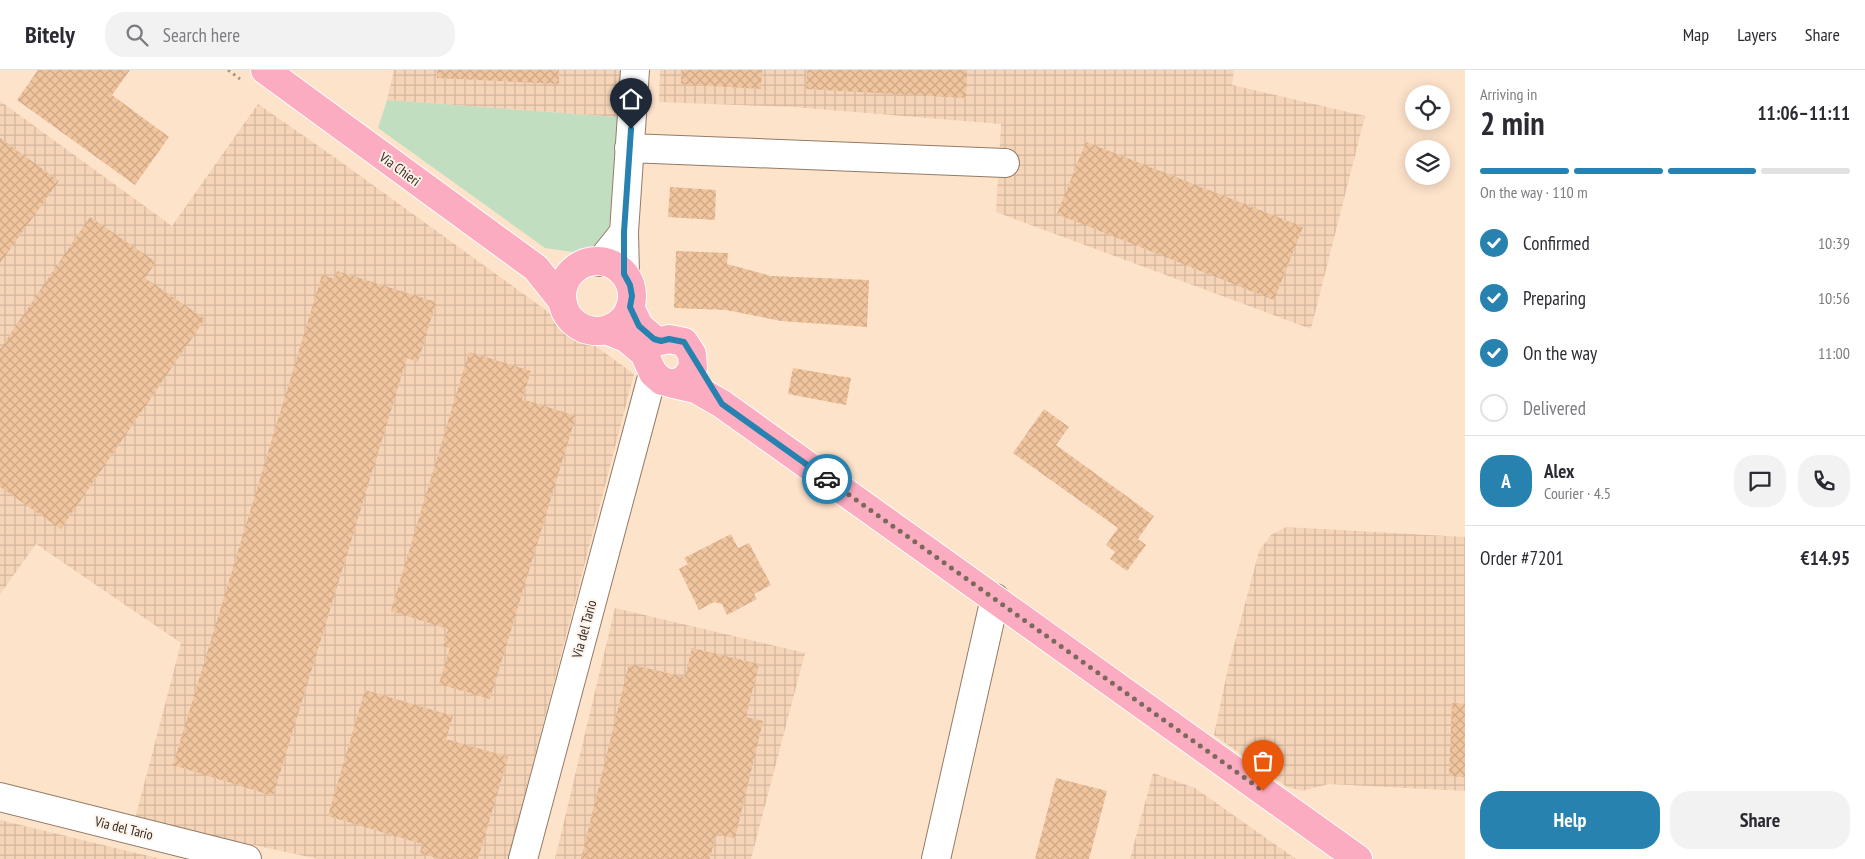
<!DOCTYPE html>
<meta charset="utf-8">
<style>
body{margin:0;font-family:"PT Sans Narrow",sans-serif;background:#f2f2f3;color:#2b2b33;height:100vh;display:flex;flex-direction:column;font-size:19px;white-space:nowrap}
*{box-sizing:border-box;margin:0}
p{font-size:16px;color:#7c7c81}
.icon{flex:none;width:28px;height:28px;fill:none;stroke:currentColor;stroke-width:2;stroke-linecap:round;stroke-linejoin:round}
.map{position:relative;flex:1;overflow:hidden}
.details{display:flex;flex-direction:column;background:#fff;width:400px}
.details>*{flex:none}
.controls{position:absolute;left:1405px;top:15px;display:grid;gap:10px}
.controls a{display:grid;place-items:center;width:45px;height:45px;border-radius:50%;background:#fff;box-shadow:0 2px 12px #0003;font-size:25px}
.pin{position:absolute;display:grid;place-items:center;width:42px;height:42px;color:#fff;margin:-51px -21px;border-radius:50% 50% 50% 0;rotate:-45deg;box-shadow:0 0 5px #0007}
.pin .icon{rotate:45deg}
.courier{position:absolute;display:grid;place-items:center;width:50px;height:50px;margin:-25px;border:4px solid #2782af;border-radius:50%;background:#fff;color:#222;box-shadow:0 1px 6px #0007}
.head em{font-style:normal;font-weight:800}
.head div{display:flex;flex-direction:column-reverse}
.head{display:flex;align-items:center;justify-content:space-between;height:85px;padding:0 15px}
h1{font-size:32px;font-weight:800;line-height:38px}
.bar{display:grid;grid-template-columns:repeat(4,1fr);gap:8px 5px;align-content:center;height:60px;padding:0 15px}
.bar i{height:6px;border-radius:4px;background:#e1e1e2}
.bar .current{background:#2782af}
.bar p{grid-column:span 4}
.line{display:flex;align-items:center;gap:12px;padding:0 15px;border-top:1px solid #e1e1e2}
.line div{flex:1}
.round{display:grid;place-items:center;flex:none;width:52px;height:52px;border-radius:20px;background:#f2f2f3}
ol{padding:0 15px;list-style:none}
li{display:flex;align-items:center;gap:15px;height:55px}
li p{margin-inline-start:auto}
li .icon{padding:5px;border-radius:50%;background:#2782af;color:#fff;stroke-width:4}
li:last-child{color:#7c7c81}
li i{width:28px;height:28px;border:2px solid #e1e1e2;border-radius:50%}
.cta{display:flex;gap:10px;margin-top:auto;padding:10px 15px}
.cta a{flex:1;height:58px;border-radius:20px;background:#2782af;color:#fff;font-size:20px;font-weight:800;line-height:58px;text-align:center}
.cta a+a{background:#f2f2f3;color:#2b2b33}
header{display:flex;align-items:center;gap:30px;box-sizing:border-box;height:70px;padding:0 25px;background:#fff;border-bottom:1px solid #e1e1e2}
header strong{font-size:24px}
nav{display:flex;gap:28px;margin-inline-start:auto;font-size:18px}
.search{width:350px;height:45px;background:#f2f2f3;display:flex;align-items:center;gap:12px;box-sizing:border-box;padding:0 18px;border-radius:20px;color:#7c7c81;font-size:19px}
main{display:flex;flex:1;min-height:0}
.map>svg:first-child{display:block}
.industrial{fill:url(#industrial-grid)}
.grass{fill:#c2dec0}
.building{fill:url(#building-cross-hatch)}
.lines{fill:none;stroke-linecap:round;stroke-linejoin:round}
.minor-casing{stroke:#937b66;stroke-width:30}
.major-casing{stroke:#fff;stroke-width:30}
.path{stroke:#a99483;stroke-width:3;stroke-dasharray:2.5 4;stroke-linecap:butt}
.minor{stroke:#fff;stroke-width:28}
.major{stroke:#fcacc1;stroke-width:28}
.done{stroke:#7b6a5c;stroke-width:5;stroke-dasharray:0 9}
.route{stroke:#2782af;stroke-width:6}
.labels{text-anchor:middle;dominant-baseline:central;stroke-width:4;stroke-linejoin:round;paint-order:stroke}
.street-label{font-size:14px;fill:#342921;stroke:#fef3ea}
</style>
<header>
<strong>Bitely</strong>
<div class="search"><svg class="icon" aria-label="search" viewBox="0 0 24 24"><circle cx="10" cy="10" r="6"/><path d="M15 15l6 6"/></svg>Search here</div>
<nav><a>Map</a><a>Layers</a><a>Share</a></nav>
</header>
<main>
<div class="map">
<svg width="1465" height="789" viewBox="0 0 1465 789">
<defs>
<pattern id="industrial-grid" width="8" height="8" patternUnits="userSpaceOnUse" patternTransform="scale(1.25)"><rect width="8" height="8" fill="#f5d4b8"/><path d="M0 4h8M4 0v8" fill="none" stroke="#d3b69e"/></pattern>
<pattern id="building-cross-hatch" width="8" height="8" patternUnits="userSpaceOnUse" patternTransform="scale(1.25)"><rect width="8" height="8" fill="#f0c49d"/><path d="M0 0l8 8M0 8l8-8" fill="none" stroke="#cea887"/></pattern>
</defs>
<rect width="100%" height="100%" fill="#fee3cb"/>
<path class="industrial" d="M394 0H621L618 47 387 30Z
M660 0H1234L1232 15 1365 46 1311 259 996 142 1001 54 793 37 659 32Z
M0 31 172 156 258 34 337 89 634 304 508 789H318L135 749 181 573 36 474 0 524Z
M1286 457 1465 467V721L1329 714 1302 721 1287 717 1214 665 1228 598 1259 481 1271 465Z
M615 538 805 583 751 789H555Z
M1153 703 1195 718 1296 789H1130Z
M0 750 161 789H0Z"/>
<path class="grass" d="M387 30 618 47 609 160 600 178 579 183 545 178 378 58Z"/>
<path class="building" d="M38 0H130L112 25 169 67 135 115 17 30Z
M437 0H559V14L437 8Z
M681 0H762L761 19 681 14Z
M807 0H967L966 28 806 19Z
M0 68 59 111 0 193Z
M1086 72 1303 157 1274 230 1057 144Z
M670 117 716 120 715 150 668 147Z
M90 147 156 192 145 208 205 249 61 459 0 417V279Z
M676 181 728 183 727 194 771 206 869 210 867 257 781 251 726 240 674 238Z
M337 201 436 232 418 292 407 288 273 726 173 695 322 205 335 209Z
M469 282 531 301 522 329 576 346 490 629 439 614 450 578 443 576 448 559 391 541Z
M793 298 851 308 846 335 788 324Z
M1044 339 1069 357 1056 375 1154 446 1138 469 1146 475 1127 501 1110 489 1115 482 1106 475 1118 458 1013 383Z
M731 464 738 478 749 473 771 515 754 524 757 529 727 545 722 534 714 532 699 540 679 499 688 494 684 488Z
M692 578 759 594 746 647 763 651 735 768 716 764 710 789H581L629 594 685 607Z
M365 620 453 646 446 669 508 687 478 789H440L420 783 422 774 328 746Z
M1452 633 1465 634V707L1449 706Z
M1056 708 1107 721 1089 789H1035Z"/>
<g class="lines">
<defs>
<path id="minor" d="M629 78 1005 93
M600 192 624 162
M625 204 624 162 635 0
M0 727 247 789
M523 789 653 303
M936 789 995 528"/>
<path id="major" d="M265 0 536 198 563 232
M562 226a35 35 0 1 1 70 0a35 35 0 1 1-70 0Z
M606 260 626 268 644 283 653 303 662 311 674 314 685 309 693 298 692 284 684 272 669 269 661 271 654 269 639 256 630 237
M674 314 696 319 722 334 1358 789"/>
</defs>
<use href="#minor" class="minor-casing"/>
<use href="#major" class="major-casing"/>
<path class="path" d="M228 0 240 9"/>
<use href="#minor" class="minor"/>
<use href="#major" class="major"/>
</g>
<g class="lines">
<path class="done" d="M827 409 1263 721"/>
<path class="route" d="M631 59 624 162V204L630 215 632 226 630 237 639 256 654 269 661 271 669 269 684 272 722 334 827 409"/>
</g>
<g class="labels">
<g class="street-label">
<text transform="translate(400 99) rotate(36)">Via Chieri</text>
<text transform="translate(584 559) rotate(-75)">Via del Tario</text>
<text transform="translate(124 758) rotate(14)">Via del Tario</text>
</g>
</g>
</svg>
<div class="controls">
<a><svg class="icon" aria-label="locate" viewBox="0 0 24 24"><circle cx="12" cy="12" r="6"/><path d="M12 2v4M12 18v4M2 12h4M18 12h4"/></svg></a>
<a><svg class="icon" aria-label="layers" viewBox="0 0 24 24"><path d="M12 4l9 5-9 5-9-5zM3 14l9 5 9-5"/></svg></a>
</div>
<div class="pin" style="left:1263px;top:721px;background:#ea580c"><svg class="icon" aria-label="bag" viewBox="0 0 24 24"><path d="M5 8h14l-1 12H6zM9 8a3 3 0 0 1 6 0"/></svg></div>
<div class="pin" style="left:631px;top:59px;background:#1f2937"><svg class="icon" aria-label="home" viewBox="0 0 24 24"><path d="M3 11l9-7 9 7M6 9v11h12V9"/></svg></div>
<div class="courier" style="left:827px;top:409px"><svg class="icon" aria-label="car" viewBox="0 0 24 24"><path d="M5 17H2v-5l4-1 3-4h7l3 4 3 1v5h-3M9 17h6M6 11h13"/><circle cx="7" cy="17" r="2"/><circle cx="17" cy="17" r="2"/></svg></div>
</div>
<section class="details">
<div class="head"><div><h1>2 min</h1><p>Arriving in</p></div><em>11:06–11:11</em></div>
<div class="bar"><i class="current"></i><i class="current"></i><i class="current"></i><i></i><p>On the way · 110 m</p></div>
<ol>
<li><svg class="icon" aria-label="check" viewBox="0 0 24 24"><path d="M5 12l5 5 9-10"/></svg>Confirmed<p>10:39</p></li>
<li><svg class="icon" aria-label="check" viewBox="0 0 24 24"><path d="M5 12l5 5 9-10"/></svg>Preparing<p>10:56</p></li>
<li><svg class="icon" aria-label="check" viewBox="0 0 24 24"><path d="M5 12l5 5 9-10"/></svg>On the way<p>11:00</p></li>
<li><i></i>Delivered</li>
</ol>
<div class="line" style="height:90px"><b class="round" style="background:#2782af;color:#fff">A</b><div><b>Alex</b><p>Courier · 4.5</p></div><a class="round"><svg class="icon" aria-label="chat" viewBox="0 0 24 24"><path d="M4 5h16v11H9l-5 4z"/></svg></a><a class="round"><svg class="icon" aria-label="phone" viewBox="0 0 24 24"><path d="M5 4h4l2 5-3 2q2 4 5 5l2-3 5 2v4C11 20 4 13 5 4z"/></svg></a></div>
<div class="line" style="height:65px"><div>Order #7201</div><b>€14.95</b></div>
<div class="cta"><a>Help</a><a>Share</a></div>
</section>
</main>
